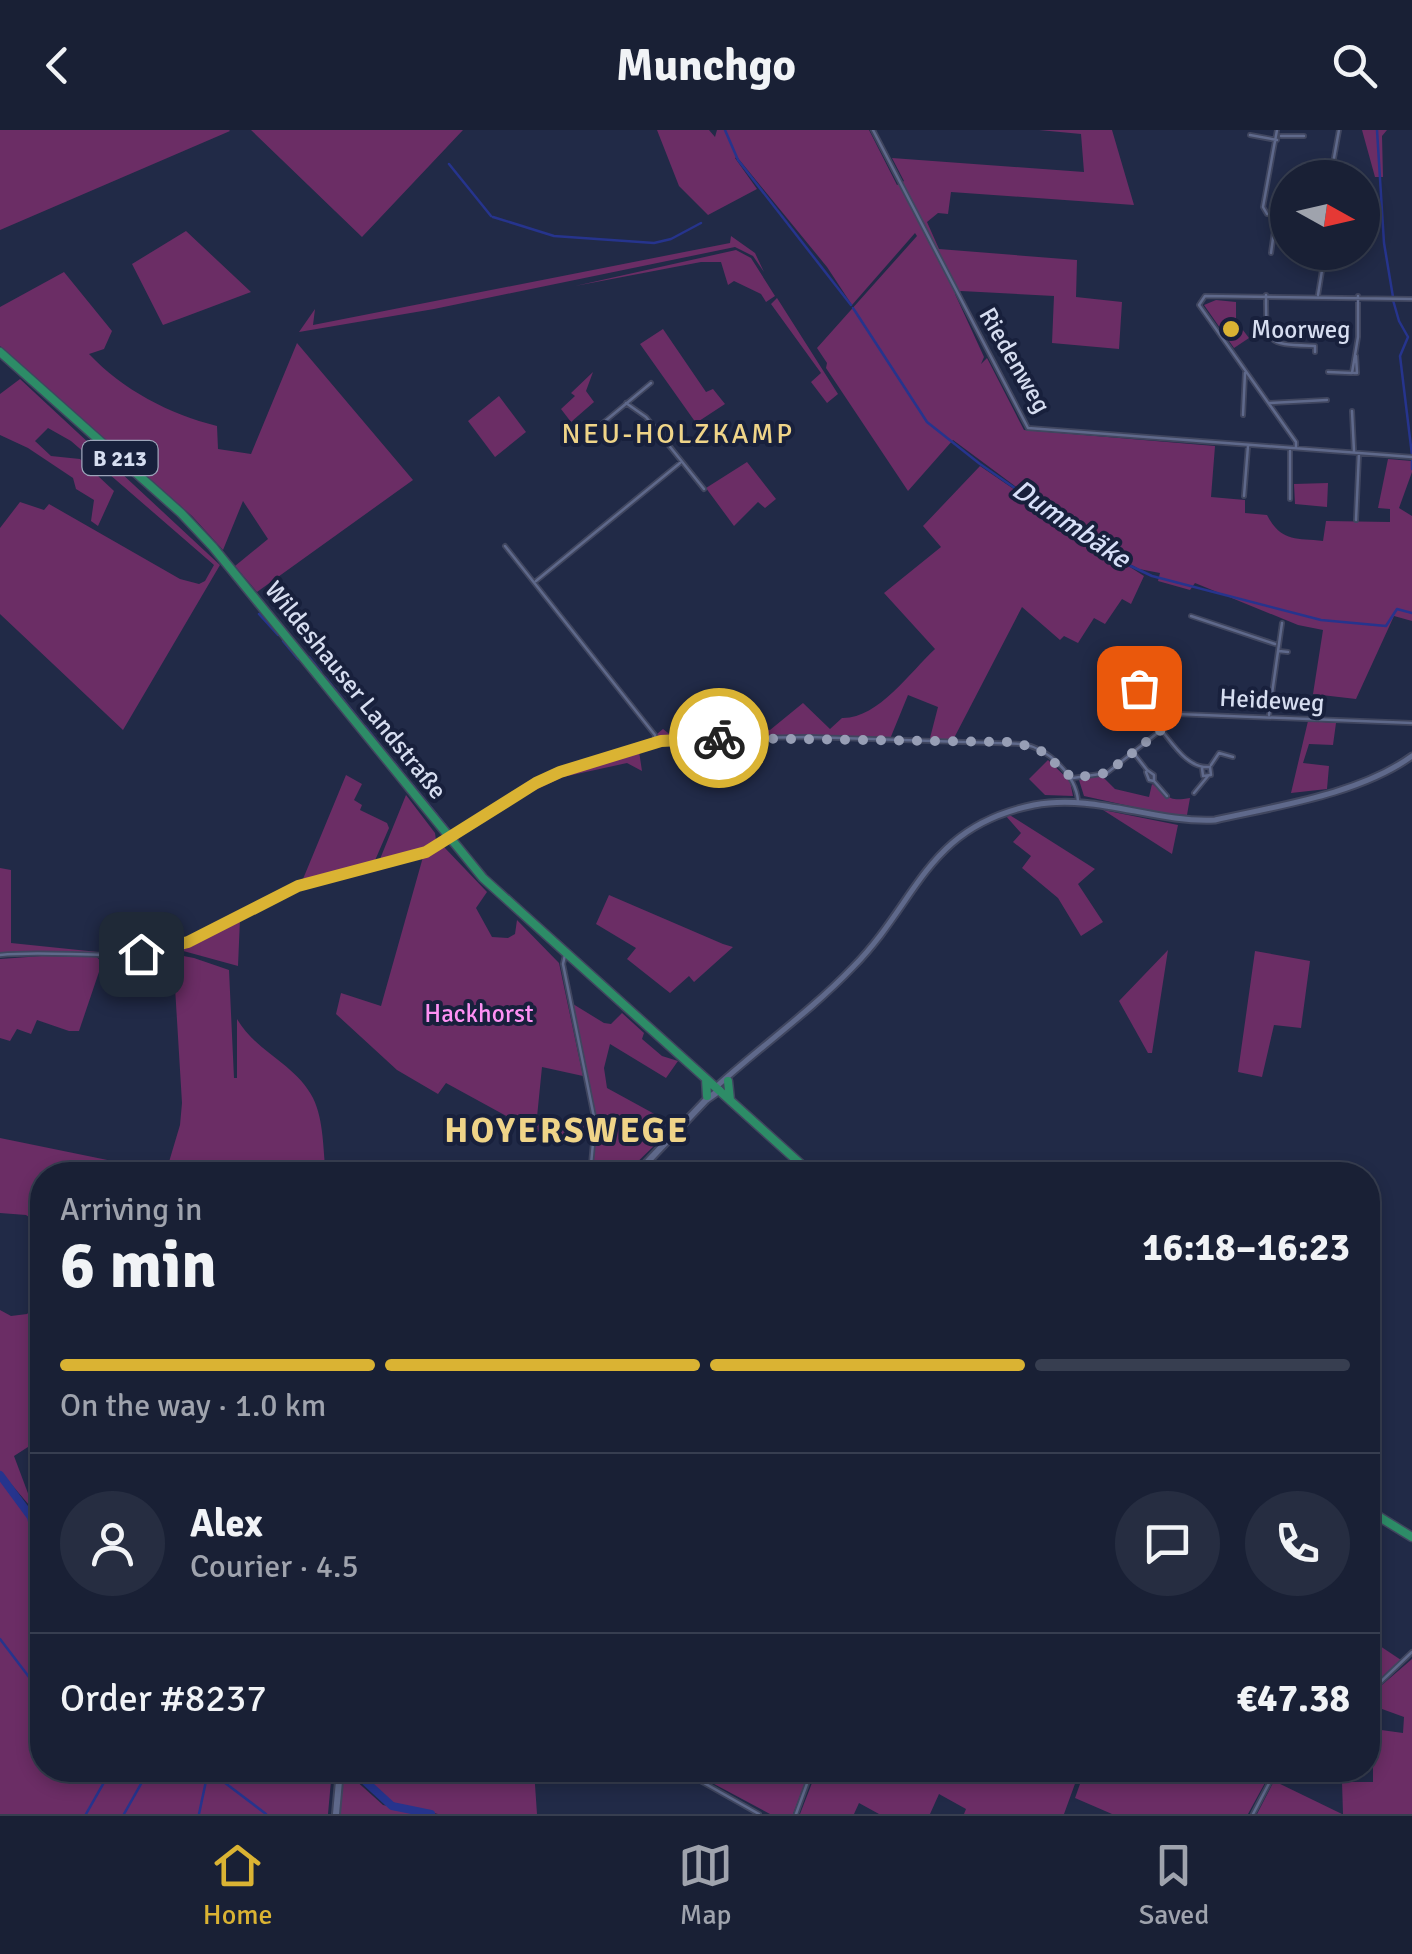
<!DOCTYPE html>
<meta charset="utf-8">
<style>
body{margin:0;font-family:Signika,sans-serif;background:#262d41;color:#f1f3f6;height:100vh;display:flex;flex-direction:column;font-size:38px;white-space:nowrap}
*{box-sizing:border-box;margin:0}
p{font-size:32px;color:#9fa3ad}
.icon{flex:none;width:55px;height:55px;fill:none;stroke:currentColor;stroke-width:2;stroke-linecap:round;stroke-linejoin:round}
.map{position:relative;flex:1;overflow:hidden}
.drawer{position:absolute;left:30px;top:1032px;width:1350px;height:620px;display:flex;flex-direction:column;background:#192035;border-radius:40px;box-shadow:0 5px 15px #0003,0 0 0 2px #373e50}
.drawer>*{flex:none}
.needle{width:65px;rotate:98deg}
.buttons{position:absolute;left:1270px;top:30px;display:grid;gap:20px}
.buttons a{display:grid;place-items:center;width:110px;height:110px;border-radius:50%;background:#192035;box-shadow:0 5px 15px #0003,0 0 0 2px #373e50;font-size:50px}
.pin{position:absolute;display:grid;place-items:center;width:85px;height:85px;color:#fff;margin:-42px;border-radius:20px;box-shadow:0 5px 15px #0006}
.courier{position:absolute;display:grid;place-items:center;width:100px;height:100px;margin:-50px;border:8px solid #dab333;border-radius:50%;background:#fff;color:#222;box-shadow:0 2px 12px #0007}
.headline em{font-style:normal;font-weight:700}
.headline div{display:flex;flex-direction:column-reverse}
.headline{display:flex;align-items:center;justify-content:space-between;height:170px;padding:0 30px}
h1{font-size:65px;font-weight:700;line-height:75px}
.bar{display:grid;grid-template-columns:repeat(4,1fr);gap:15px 10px;align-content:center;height:120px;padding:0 30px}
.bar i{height:12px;border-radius:8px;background:#373e50}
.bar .selected{background:#dab333}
.bar p{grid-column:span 4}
.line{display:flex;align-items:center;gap:25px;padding:0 30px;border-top:2px solid #373e50}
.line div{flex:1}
.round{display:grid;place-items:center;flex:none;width:105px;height:105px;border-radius:52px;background:#262d41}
header{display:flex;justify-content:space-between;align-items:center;height:130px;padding:0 30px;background:#192035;font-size:45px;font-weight:700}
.menu{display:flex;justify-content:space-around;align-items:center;height:140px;border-top:2px solid #373e50;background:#192035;font-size:28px;color:#9fa3ad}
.menu a{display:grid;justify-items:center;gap:5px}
.menu .selected{color:#dab333}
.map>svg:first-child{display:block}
.green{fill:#6b2d65}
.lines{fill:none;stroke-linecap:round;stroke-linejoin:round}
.stream{stroke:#26348d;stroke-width:2.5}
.river{stroke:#26348d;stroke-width:8}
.minor-casing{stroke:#40465f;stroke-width:6}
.tertiary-casing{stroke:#40465f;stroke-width:9}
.secondary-casing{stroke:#40465f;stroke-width:10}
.primary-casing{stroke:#40465f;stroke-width:11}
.minor{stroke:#5f698b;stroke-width:2.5}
.tertiary{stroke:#5f698b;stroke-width:5}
.secondary{stroke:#5f698b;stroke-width:6}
.primary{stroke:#2d8c67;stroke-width:8}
.done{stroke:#979eb5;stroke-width:10;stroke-dasharray:0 18}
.route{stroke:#dab333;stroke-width:12}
.poi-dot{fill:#dab333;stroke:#18203c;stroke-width:4}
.labels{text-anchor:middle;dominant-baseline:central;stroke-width:8;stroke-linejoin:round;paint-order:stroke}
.shield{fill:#18203c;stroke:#9da4ba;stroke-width:2.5}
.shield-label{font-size:22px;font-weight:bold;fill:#d6ddf0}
.poi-label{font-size:25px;fill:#d6ddf0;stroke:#18203c;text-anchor:start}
.street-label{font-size:25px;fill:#d6ddf0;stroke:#18203c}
.park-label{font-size:25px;fill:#ff91f4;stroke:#18203c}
.neighbourhood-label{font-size:28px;letter-spacing:2.5px;fill:#efd488;stroke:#18203c}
.water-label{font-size:28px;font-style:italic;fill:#d7dff8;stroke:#18203c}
.district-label{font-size:35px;font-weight:bold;letter-spacing:2.5px;fill:#efd488;stroke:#18203c}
</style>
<header><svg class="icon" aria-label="back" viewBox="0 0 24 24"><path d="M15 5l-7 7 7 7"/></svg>Munchgo<svg class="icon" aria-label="search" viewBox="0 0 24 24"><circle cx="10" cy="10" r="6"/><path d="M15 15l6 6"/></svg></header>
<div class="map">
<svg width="1412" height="1684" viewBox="0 0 1412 1684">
<rect width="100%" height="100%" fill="#212a47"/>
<path class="green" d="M0 0H229L230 1 0 100Z
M251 0H463L362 107Z
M657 0H709L715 7 717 0H869L897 55 904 51 892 28 1084 42 1081 4 1039 0H1112L1134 75 951 62 948 84 938 83 927 92 939 119 1077 130 1076 167 1122 172 1119 219 1052 213 1054 166 961 161 955 164 984 227 981 234 987 228 1024 300 1215 316 1211 367 1245 370V383L1267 385C1281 412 1295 408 1323 411L1326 391 1390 392V379L1378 378 1388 329 1412 331V342L1399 378 1412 386V491L1394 486 1356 569 1313 564 1323 500 1298 495 1195 453 1190 460 1158 451 1160 443 1139 439 1089 411 1144 446 1131 474 1122 469 1105 494 1094 488 1078 513 1064 506 1060 510 1022 477 953 610 930 608 938 577 908 565 890 609 771 606 658 610 657 604 663 599 672 606 718 599 770 600 803 573 830 599 842 588C878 589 910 542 935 519L884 463 941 417 923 396 980 336 1084 407 953 310 908 361 826 238 827 233 817 218 917 106 915 103 852 175 827 137 737 27 735 28 757 59 708 85 679 56Z
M1362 0H1387L1382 6 1383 47H1375Z
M186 101 251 162 163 195 132 134Z
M731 106 755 123 764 142 753 126 735 117 434 179 299 202 315 179 313 195 730 113Z
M736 120 751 128 775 166 766 172 761 164 734 151 728 155 721 132H701L575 156Z
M64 142 112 201 104 219 89 224C123 260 169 284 217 296L218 319 251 324 297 213 413 350 257 462 235 436 268 409 243 371 223 420 192 386 0 216V177Z
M777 168 838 264 827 273 811 252 821 243 771 174Z
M1216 170 1236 172V191L1249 208 1234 218 1204 175Z
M663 199 706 262 713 259 725 274 696 293 640 214Z
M593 242 586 261 594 272 571 292 561 279 575 266 571 263Z
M20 249 220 435 123 600 0 484V398L20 372 44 380 49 374 180 449 199 454 205 451 214 435 71 311 48 298 35 311 51 326 80 329 114 361 98 396 91 391 94 370 76 359 73 348 28 318 0 305V264Z
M499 266 526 302 495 327 468 291Z
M747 332 776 369 765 378 758 372 734 396 706 358Z
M1328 353 1327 377 1295 374 1294 354Z
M1308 591 1336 593 1333 615 1309 614 1303 633 1329 636 1327 659 1291 663Z
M639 621 642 641 627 633 563 647 527 664 565 643Z
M1048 630 1070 651 1073 666 1045 665 1029 649Z
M346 645 362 654 354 670 362 675 360 680 387 693 389 698 373 735 303 749Z
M1102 646 1115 659 1149 667 1152 654C1169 666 1167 672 1190 668L1187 685 1161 683 1084 666 1079 650Z
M406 665 435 703 436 710 416 722 378 734Z
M1103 680 1178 695 1172 724Z
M1008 684 1095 739 1078 754 1103 792 1081 806 1058 768 1022 738 1031 726 1013 712 1021 703 1005 685Z
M444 717 487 762 476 778 492 807 508 808 515 804 517 790 559 833 583 946 542 937 537 987 593 993 590 1010 534 1001 446 953 438 964 397 940 336 884 341 863 381 876 423 727Z
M0 738 11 740V813L98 822H0Z
M609 765 723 814 733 817 694 852 689 846 670 863 627 829 636 818 596 794Z
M240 789 238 836 176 819Z
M1168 820 1152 923H1148L1119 871Z
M1255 821 1310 831 1301 898 1274 895 1262 947 1238 942Z
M173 824 194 828 229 840 234 948H237V889C256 922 296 934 313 968 324 990 323 1021 326 1045H42V1308L14 1326 35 1382 0 1341V1180L11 1186 27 1184 37 1174C25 1144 28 1120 32 1089L26 1085 0 1083V1008L166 1042 180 995 182 973Z
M42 826 97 827 102 833 79 901H69L37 890 31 904 17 899 10 911 0 908V829Z
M573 874 604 893 611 894 622 883 644 903 642 909 662 926 678 931 666 948 610 914 604 938 607 958 660 987 659 1011 624 1045H592L597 992Z
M0 1349 29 1388 35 1416 42 1425V1640H332L328 1684H0Z
M1368 1508 1401 1530 1368 1559Z
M1412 1529V1684H1343L1342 1652H1373V1637L1368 1635V1618L1375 1604 1370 1601 1374 1599 1403 1603 1404 1587 1382 1579 1376 1584 1368 1567Z
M344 1640 383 1675 424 1684H339Z
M355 1640H534L537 1684H438L387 1671Z
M688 1640H810L793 1684H770Z
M817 1640H1080L1064 1684H964L966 1679 939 1664 930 1684H879L859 1673 854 1684H800Z
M1085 1640H1272L1248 1684H1112L1075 1668Z
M1274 1651 1342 1684H1257Z"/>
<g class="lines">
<path class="stream" d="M725 0 738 30 851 175
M1377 0 1384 113 1393 167
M449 34 491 86
M493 87 554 106 654 113 671 109 701 93
M1393 170 1399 191 1408 207 1400 226 1412 325
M853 178 927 292 980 334 1120 431 1152 446 1321 490 1386 496 1397 479 1412 483
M1412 329V339
M259 484 278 505
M283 511 298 529
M309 527 321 542
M325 547 362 593
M365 596 391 629
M394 632 408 650
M411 653 451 702
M0 1509 42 1564
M146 1640 207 1642V1648
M212 1643 266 1684
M86 1684 111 1640
M124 1684 146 1645
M199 1684 206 1651"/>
<path class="river" d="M0 1345 31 1387 37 1415 42 1421
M353 1640 392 1676 431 1684"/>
<defs>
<path id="minor" d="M873 0 1028 298 1412 327
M1277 0 1263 77 1267 84 1288 86
M1339 0 1332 39 1339 48
M1250 5 1277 10
M1281 6H1304
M1339 43 1357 42
M1271 123 1276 87
M1301 124 1322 125
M1266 165C1266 216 1266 214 1315 216V222
M1318 165 1325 122
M1328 242 1351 243
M1352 243 1358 207V166
M1354 243H1357L1356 226
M626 273 646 287 704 359
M1269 273 1327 270
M1352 281 1354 321
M1243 285 1245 243
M598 297 651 253
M1296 317V312L1199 175 1205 166 1412 169
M1244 366 1248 316
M1290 369V321
M1356 390 1359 323
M505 416 655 605V612
M536 451 680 333
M1191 486 1275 514
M1279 521 1288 522
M1139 557 1177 584 1412 593
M1269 585 1282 493
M1163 602C1175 617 1189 639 1210 637L1211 645 1203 646 1202 638
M1133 622 1147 640 1154 645V651
M1211 635 1219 623 1233 627
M1146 642 1149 650 1154 651 1167 666
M1073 648 1107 643 1175 589 1177 584
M1194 663 1208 646
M453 705 536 653 560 642 661 611 679 609 809 607 1022 614C1048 618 1076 645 1078 671
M0 825C56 819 113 832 169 818 219 805 258 767 308 753 354 740 406 737 446 710
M565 825 563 834 595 992 590 1045
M1368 1564 1412 1522
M681 1640 759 1684
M796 1684 812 1640
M1253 1684 1276 1640"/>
<path id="tertiary" d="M716 957C760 917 811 881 853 837 919 770 926 697 1034 675 1095 663 1154 693 1215 690 1277 676 1360 664 1412 626"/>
<path id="secondary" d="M635 1045 706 970 720 960
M336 1684 340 1640"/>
<path id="primary" d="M0 222 181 383 213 417 483 748 813 1045
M706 949 707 966
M728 951 730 970
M1368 1380 1412 1407"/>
</defs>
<use href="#minor" class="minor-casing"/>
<use href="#tertiary" class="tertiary-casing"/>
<use href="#secondary" class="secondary-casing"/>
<use href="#primary" class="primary-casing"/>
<use href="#minor" class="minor"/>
<use href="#tertiary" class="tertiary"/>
<use href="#secondary" class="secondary"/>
<use href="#primary" class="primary"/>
</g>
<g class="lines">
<path class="done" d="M719 608 1014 612 1040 620 1072 648 1107 643 1175 589 1177 584 1139 558"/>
<path class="route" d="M141 824 188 812 298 756 426 722 536 653 560 642 661 611 719 608"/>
</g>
<circle class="poi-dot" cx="1231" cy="199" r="10"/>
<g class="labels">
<rect class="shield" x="82.5" y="311" width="75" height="34" rx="8"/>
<g class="shield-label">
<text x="120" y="328">B 213</text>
</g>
<g class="poi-label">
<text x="1251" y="199">Moorweg</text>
</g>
<g class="street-label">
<text transform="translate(1015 230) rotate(60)">Riedenweg</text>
<text transform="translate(356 560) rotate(51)">Wildeshauser Landstraße</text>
<text transform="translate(1272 570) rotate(3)">Heideweg</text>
</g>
<g class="park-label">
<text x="479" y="883">Hackhorst</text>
</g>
<g class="neighbourhood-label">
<text x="678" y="304">NEU-HOLZKAMP</text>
</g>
<g class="water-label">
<text transform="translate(1071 394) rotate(34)">Dummbäke</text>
</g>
<g class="district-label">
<text x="567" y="1000">HOYERSWEGE</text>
</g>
</g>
</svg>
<div class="buttons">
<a><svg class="needle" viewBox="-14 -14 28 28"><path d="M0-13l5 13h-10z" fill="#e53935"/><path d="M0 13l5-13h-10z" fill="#9fa3ad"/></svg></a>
</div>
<div class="pin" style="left:1139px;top:558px;background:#ea580c"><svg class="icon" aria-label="bag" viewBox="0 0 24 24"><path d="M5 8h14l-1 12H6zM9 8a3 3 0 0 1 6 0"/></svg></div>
<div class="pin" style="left:141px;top:824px;background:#1f2937"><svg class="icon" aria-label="home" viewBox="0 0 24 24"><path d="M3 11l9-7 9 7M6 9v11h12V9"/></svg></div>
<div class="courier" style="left:719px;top:608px"><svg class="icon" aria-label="bike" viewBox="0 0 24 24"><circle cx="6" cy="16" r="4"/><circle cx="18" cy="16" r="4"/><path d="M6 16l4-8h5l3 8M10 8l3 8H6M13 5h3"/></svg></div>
<section class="drawer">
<div class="headline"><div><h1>6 min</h1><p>Arriving in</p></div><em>16:18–16:23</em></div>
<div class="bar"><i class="selected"></i><i class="selected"></i><i class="selected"></i><i></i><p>On the way · 1.0 km</p></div>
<div class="line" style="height:180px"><a class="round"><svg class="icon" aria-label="person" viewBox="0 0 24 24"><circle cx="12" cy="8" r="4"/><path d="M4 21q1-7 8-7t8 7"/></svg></a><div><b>Alex</b><p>Courier · 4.5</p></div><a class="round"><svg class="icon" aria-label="chat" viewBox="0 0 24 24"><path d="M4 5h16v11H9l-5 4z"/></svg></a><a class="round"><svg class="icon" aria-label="phone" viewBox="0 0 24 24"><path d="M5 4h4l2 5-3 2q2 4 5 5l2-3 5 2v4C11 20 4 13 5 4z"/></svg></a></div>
<div class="line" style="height:130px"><div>Order #8237</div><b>€47.38</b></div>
</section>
</div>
<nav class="menu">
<a class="selected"><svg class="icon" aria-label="home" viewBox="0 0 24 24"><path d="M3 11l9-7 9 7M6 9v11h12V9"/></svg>Home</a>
<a><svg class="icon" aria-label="map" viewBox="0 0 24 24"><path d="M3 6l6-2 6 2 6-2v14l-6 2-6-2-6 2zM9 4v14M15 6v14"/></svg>Map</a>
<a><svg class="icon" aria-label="saved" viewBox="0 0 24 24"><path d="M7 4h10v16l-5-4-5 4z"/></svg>Saved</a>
</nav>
